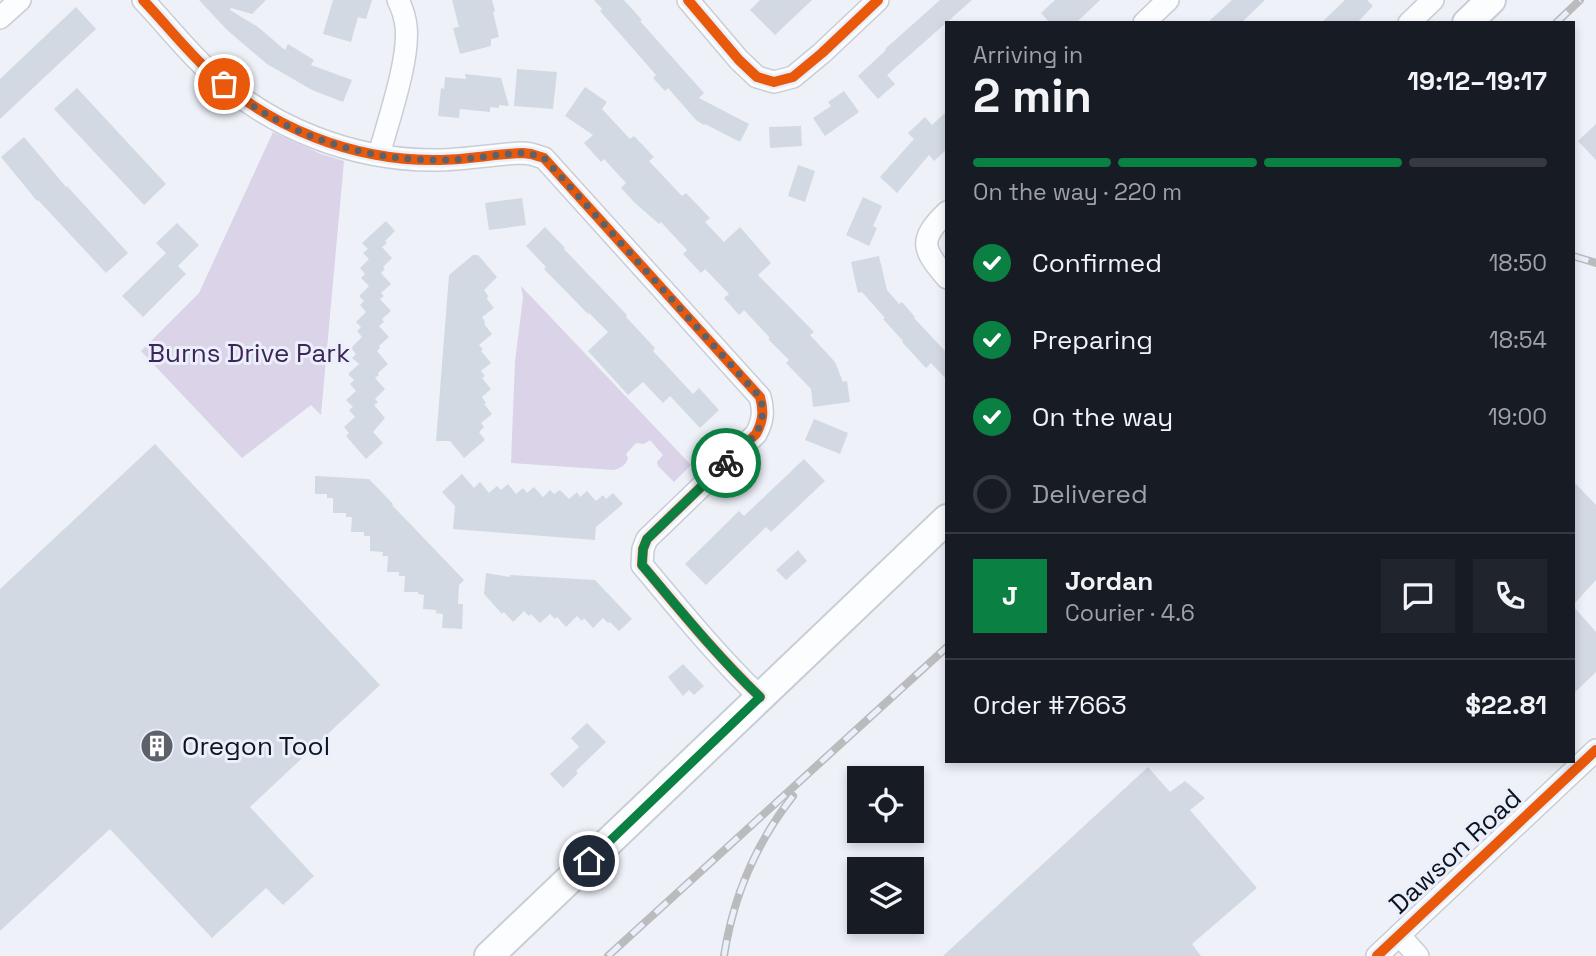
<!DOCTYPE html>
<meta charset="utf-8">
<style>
body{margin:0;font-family:"Space Grotesk",sans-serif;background:#20242c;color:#f1f3f6;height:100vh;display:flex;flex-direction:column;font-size:26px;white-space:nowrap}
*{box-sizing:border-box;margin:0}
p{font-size:23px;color:#9ea1a6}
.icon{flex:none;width:38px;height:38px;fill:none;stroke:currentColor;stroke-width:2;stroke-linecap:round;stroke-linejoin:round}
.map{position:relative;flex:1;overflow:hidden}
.sheet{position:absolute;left:945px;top:21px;width:630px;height:742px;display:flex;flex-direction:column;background:#171b24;border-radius:0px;box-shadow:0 4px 10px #0003}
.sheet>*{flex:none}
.tools{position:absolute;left:847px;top:766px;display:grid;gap:14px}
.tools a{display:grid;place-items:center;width:77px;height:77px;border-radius:0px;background:#171b24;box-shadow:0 4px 10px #0003;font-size:35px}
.pin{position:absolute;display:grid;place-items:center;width:60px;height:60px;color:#fff;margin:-30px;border:4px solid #fff;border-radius:50%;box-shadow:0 2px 7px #0007}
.courier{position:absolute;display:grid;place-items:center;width:70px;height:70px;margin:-35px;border:5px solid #0b8043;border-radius:50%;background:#fff;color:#222;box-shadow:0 2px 9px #0007}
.headline em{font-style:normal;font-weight:600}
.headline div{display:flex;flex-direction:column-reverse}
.headline{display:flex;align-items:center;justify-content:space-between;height:119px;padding:0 28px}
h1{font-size:46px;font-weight:600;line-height:52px}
.bar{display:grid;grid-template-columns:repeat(4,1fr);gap:10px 7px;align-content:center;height:84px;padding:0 28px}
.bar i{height:9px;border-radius:5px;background:#363941}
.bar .on{background:#0b8043}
.bar p{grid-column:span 4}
.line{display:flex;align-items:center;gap:18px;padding:0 28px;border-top:2px solid #363941}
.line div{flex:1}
.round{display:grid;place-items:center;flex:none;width:74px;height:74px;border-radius:0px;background:#20242c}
ol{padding:0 28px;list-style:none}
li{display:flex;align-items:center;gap:21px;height:77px}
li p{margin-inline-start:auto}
li .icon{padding:7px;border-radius:50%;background:#0b8043;color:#fff;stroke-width:4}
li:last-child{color:#9ea1a6}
li i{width:38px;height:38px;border:4px solid #363941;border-radius:50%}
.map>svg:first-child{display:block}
.green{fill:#dbd3e8}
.building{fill:#d2d9e3}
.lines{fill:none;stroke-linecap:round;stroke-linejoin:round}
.minor-casing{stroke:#c9cdd6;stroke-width:24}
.major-casing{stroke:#c9cdd6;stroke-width:32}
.minor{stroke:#fcfdfe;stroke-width:21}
.major{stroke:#fcfdfe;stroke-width:28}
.rail-casing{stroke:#b9bbbc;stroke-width:8}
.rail{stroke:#eaeffc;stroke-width:5;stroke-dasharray:16;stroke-linecap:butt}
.cycleway-casing{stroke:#eaeffc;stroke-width:15}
.cycleway{stroke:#e8590c;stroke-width:10}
.done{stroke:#5d616a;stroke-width:7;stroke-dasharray:0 12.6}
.route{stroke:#0b8043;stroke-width:9}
.labels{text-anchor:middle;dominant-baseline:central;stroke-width:6;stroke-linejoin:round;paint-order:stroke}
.park-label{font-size:26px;fill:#402455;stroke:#eaeffc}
.poi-label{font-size:26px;fill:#0f131e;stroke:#eaeffc;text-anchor:start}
.street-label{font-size:26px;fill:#0f131e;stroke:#eaeffc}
</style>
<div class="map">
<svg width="1596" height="956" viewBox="0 0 1596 956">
<rect width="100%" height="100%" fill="#eef1f8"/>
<path class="green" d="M273 132 321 154 344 161 321 415 311 405 242 458 141 351 199 293Z
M521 286 691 465 674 482 658 466 657 462 663 455 650 440 644 444 636 443 626 454 628 458C626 465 620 469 613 470L511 463 515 361 523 298Z"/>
<path class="building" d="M199 0H266L252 14 231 8 230 10 258 27 285 50 288 44 314 60 311 65 352 80 343 102 312 90 267 64 227 30Z
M333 0H372L366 19 358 17 351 42 323 34Z
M452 0H492L495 11 493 12 499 37 491 39V46L460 54 453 28 459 27Z
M594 0H624L642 20 640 21 704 93 699 98 749 124 740 142 705 124 704 125 696 120 668 88 665 91 653 78 656 75 600 11 602 9Z
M760 0H812L775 35 750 10Z
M940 0H972L887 75 895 84 878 99 858 76 886 50 885 49Z
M1055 0H1100L1076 23H1050L1041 13Z
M1232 0H1265L1241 23H1207Z
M1345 0H1367L1373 6 1357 23H1321Z
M76 7 96 29 0 119V79Z
M517 69 557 72 553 109 514 106Z
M465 74 501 78 509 106 499 105V108L490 107V112L460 109 459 118 438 116 441 88 444 89 445 77 466 79Z
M585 87 607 102 602 109 630 139 634 136 654 157 649 161 682 196 686 193 710 218 705 222 724 242 740 227 771 263 758 275 814 332 810 335 835 362 843 382 847 381 850 402 813 407 811 389 786 363 789 360 768 339 770 338 744 310 739 315 724 298 729 294 705 269 701 273 683 254 687 250 661 222 659 224 635 203 621 188 626 183 604 159 601 162 584 143 593 135 565 116Z
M77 88 166 184 144 205 54 109Z
M844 91 859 112 825 136 813 118 831 106 828 102Z
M947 111V149L934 161 929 155 897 193 880 177 914 139 908 133 925 117 932 125Z
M1596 124V160L1578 141Z
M801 126 802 146 770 148 769 127Z
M24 137 66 187 67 186 128 253 106 273 38 200 37 201 1 157Z
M798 165 815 171 805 202 788 196Z
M863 197 882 206 873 226 877 228 869 246 846 235Z
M522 198 526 225 489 230 485 203Z
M386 221 395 231 385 241 387 243 382 247 392 258 383 267 385 269 381 273 391 284 381 293 384 296 380 299 391 311 382 319 384 322 379 326 389 337 379 346 380 348 377 351 388 364 378 373 379 375 375 378 385 389 375 399 378 402 374 405 385 418 373 432 383 443 366 459 346 436 349 433 344 427 355 417 349 410 353 407 346 400 356 391 350 384 354 380 348 374 359 364 352 358 356 354 351 348 362 337 357 331 361 327 356 322 366 312 360 305 364 301 359 296 369 286 361 278 365 274 360 268 369 259 363 253 368 249 362 243Z
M177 223 199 245 178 266 186 274 143 317 122 296 166 253 156 243Z
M545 227 565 248 564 249 627 315 626 317 655 348 653 351 693 394 699 388 719 410 700 428 670 396 663 403 643 382 628 395 588 351 608 332 589 313 588 314 544 269 546 267 526 246Z
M473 255H478L497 277 484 290 488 296 487 299 494 308 482 317 485 322 484 324 492 334 479 345 483 349 481 351 491 363 481 371 485 376 482 378 491 389 482 397 486 403 484 404 492 414 481 423 484 427 479 432 485 440 464 458 450 441H436L449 275Z
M879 256 887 290 899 304 902 302 915 317 914 318 947 353V380L931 363 926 368 902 342 903 341 883 319 885 318 862 292 858 293 851 262Z
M814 419 848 433 840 454 805 440Z
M155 444 380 685 250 807 314 876 283 905 266 888 212 938 110 829 0 931V589Z
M804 459 825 481 771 532 766 527 706 585 685 564 739 511 744 516Z
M462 474 474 488 480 482 489 493 497 486 501 490 508 484 516 494 523 488 527 493 534 487 543 497 550 490 554 494 560 490 569 499 577 492 580 497 587 491 596 501 603 495 606 499 613 493 623 504 596 527 595 540 453 529 455 506 442 492Z
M315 476 369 479 393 504 392 505 464 580 459 585 458 604H463L462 629 442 628 443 614 436 613V610L423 609 424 595 418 594V592H404L405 576H399V572H387L388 556H382L383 552 370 551V536H364V532H351L352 517H346V513H333V498H327V494H315Z
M1573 481 1596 505V580L1573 605Z
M798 550 807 561 786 580 776 570Z
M486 573 510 577V575L595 580 632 619 619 631 610 622 608 623 603 618 593 628 584 618 582 621 577 616 566 627 557 617 555 619 550 614 540 623 531 614 529 616 524 611 513 622 504 612 502 614 484 594Z
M1573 606 1596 632V672L1573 694Z
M683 664 704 686 694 695 689 690 683 696 668 677Z
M587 723 606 742 576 771 578 773 563 788 550 774 579 747 571 738Z
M1148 767 1170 792 1185 781 1205 798 1190 810 1257 888 1192 944 1201 956H943Z"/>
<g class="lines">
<defs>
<path id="minor" d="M143 0C165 23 185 49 209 71 270 128 353 161 437 160 466 160 494 154 523 153L531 154 544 158 760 397C764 411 763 421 756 434L647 539 643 549 642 565C680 610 717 656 760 697
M688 0 739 60 757 77 774 82 793 77 822 53 878 0
M0 18 20 0
M1144 23 1168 0
M1409 23 1433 0
M379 155C388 121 410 59 406 26 405 17 402 8 398 0
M947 212C918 240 922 249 947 278
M1399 935 1418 956
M1377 956 1596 750"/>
<path id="major" d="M1467 23 1491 0
M489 956 947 519"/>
</defs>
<use href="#minor" class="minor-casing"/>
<use href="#major" class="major-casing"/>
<use href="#minor" class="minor"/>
<use href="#major" class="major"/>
<defs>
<path id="rail" d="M1556 23 1580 0
M1573 256 1596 263
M608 956 947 647
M724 956C733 897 756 843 793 796"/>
</defs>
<use href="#rail" class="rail-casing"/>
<use href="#rail" class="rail"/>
<defs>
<path id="cycleway" d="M143 0C165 23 185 49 209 71 270 128 353 161 437 160 466 160 494 154 523 153L531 154 544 158 760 397C764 411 763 421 756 434L647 539 643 549 642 565C680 610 717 656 760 697
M688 0 739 60 757 77 774 82 793 77 822 53 878 0
M1377 956 1596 750"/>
</defs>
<use href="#cycleway" class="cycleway-casing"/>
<use href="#cycleway" class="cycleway"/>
</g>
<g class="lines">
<path class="done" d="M224 84C282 134 361 160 437 160 466 161 494 154 523 153L531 154 544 158 760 397C770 430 747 442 726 463"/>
<path class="route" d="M589 861 760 697C717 656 680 610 642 565L643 549 647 539 726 463"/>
</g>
<defs>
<symbol id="building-disc" viewBox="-11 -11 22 22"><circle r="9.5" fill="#5d616a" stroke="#eaeffc"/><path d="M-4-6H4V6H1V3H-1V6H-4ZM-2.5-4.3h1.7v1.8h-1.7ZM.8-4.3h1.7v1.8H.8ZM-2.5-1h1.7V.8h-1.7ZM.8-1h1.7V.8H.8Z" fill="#fff"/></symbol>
</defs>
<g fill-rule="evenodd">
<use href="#building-disc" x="138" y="727" width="38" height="38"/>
</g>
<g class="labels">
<g class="park-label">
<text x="249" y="353">Burns Drive Park</text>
</g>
<g class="poi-label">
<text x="182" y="746">Oregon Tool</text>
</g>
<g class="street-label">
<text transform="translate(1455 851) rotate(-43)">Dawson Road</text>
</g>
</g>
</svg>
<div class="tools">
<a><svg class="icon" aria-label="locate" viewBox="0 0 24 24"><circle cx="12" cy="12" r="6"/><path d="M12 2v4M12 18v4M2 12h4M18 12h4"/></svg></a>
<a><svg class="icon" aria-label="layers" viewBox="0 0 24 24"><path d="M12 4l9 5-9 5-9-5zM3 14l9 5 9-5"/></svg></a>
</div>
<div class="pin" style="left:224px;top:84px;background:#ea580c"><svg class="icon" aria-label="bag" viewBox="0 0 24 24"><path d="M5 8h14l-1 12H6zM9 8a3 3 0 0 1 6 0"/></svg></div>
<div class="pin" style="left:589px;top:861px;background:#1f2937"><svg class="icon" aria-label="home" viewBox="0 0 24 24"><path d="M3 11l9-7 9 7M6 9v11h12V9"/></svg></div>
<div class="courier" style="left:726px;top:463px"><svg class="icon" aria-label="bike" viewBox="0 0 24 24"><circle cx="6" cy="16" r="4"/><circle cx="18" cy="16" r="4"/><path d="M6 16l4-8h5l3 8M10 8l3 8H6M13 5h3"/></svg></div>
<section class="sheet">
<div class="headline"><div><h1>2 min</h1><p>Arriving in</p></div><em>19:12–19:17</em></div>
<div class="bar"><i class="on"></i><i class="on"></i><i class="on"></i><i></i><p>On the way · 220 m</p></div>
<ol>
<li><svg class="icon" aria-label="check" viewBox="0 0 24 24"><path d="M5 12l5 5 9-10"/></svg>Confirmed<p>18:50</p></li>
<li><svg class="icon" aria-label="check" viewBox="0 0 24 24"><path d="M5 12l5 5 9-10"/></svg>Preparing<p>18:54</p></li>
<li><svg class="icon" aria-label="check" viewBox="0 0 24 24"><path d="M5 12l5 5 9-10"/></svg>On the way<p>19:00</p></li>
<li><i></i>Delivered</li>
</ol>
<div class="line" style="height:126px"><b class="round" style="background:#0b8043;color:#fff">J</b><div><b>Jordan</b><p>Courier · 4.6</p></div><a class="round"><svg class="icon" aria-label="chat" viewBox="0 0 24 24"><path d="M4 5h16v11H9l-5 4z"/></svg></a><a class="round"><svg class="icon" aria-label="phone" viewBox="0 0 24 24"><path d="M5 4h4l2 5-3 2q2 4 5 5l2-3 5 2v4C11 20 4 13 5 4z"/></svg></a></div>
<div class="line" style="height:91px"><div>Order #7663</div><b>$22.81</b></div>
</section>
</div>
